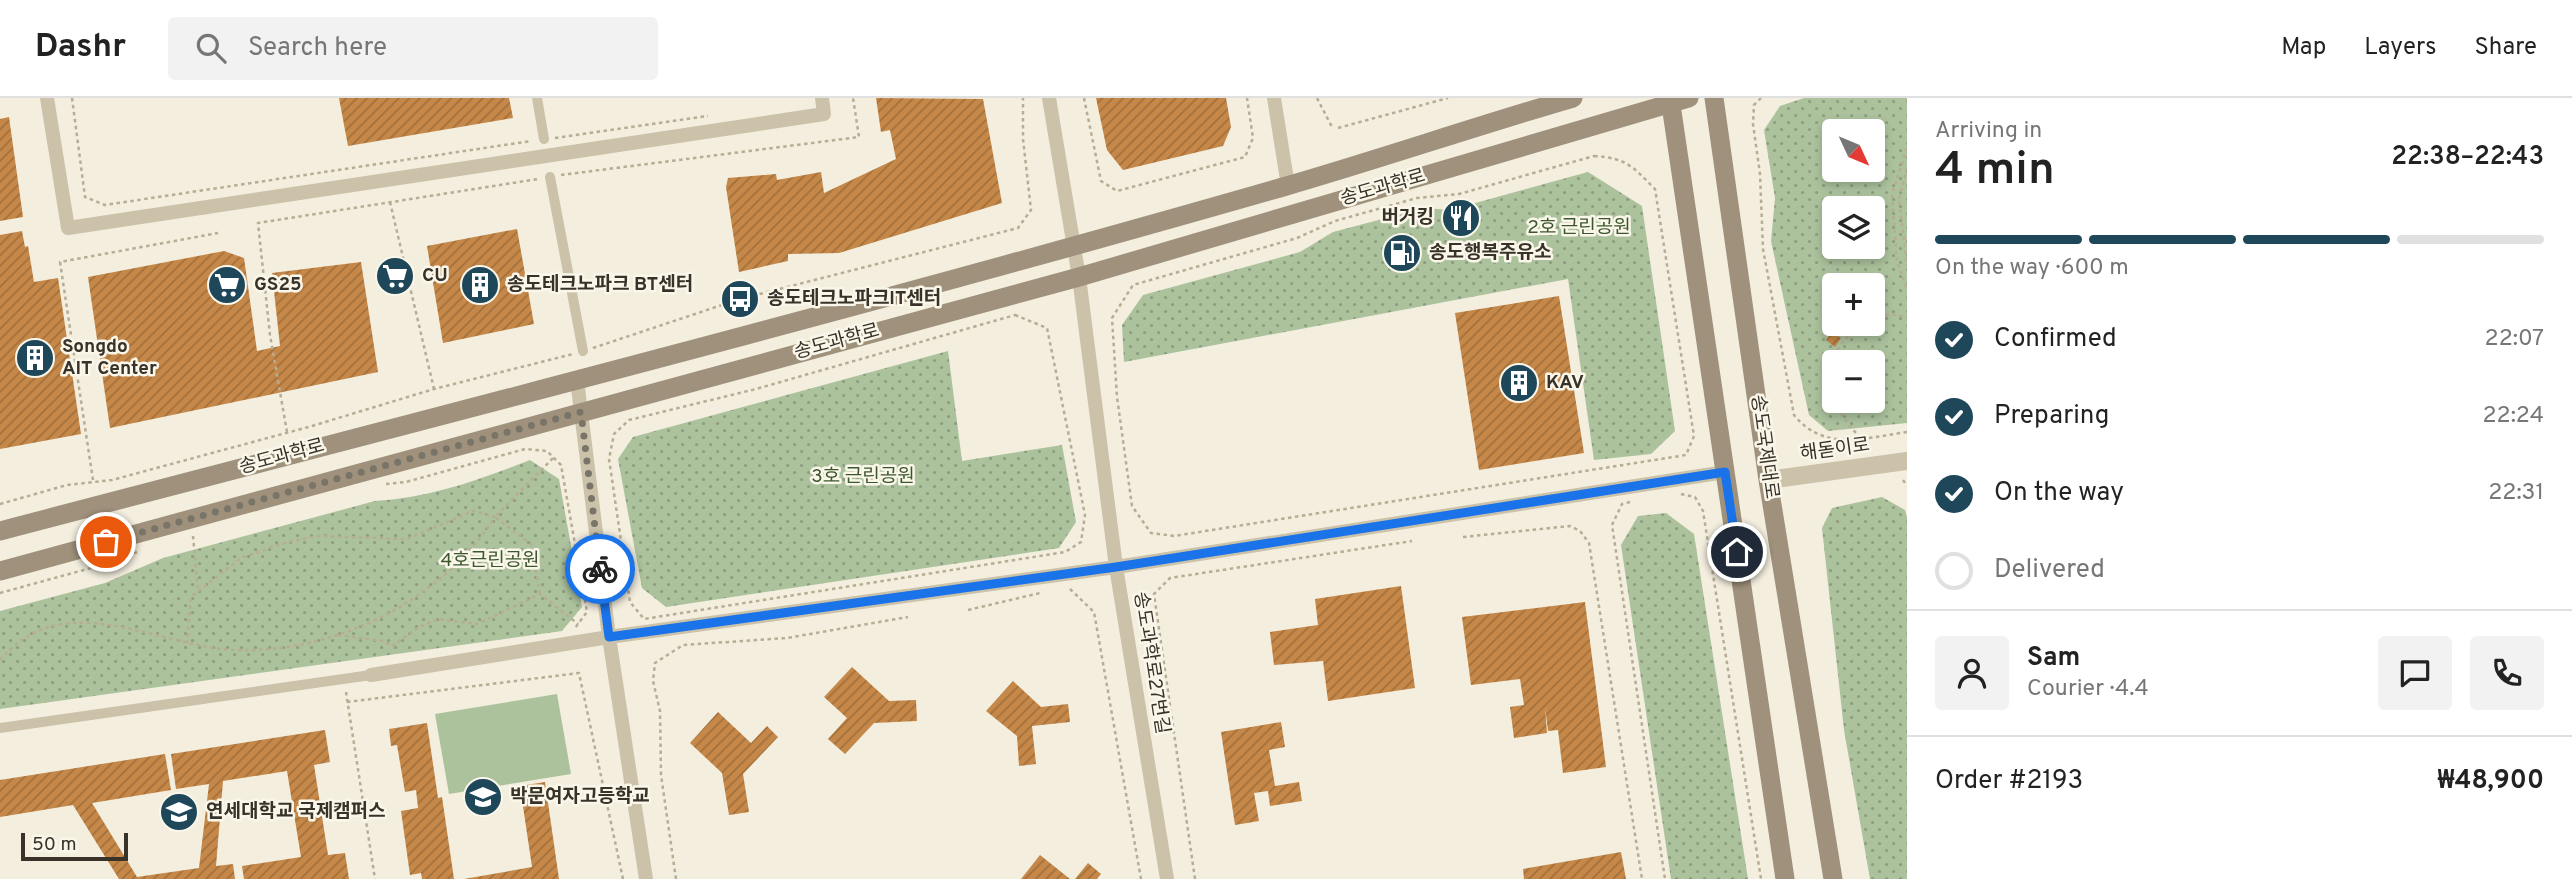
<!DOCTYPE html>
<meta charset="utf-8">
<style>
body{margin:0;font-family:Overpass,"Noto Sans KR",sans-serif;background:#f2f2f2;color:#222;height:100vh;display:flex;flex-direction:column;font-size:26px;white-space:nowrap}
*{box-sizing:border-box;margin:0}
p{font-size:23px;color:#767676}
.icon{flex:none;width:38px;height:38px;fill:none;stroke:currentColor;stroke-width:2;stroke-linecap:round;stroke-linejoin:round}
.map{position:relative;flex:1;overflow:hidden}
.drawer{display:flex;flex-direction:column;background:#fff;width:665px}
.drawer>*{flex:none}
.needle{width:46px;rotate:134deg}
.tools{position:absolute;left:1822px;top:21px;display:grid;gap:14px}
.tools a{display:grid;place-items:center;width:63px;height:63px;border-radius:7px;background:#fff;box-shadow:0 4px 10px #0003;font-size:35px}
.scale{position:absolute;left:21px;bottom:18px;width:107px;box-sizing:border-box;padding-left:7px;border:4px solid #383229;border-top:0;font-size:19px;line-height:24px;white-space:nowrap;color:#383229;-webkit-text-stroke:5px #faf7ea;paint-order:stroke}
.pin{position:absolute;display:grid;place-items:center;width:60px;height:60px;color:#fff;margin:-30px;border:4px solid #fff;border-radius:50%;box-shadow:0 2px 7px #0007}
.courier{position:absolute;display:grid;place-items:center;width:70px;height:70px;margin:-35px;border:5px solid #1a73e8;border-radius:50%;background:#fff;color:#222;box-shadow:0 2px 9px #0007}
.overview em{font-style:normal;font-weight:600}
.overview div{display:flex;flex-direction:column-reverse}
.overview{display:flex;align-items:center;justify-content:space-between;height:119px;padding:0 28px}
h1{font-size:46px;font-weight:600;line-height:52px}
.bar{display:grid;grid-template-columns:repeat(4,1fr);gap:10px 7px;align-content:center;height:84px;padding:0 28px}
.bar i{height:9px;border-radius:5px;background:#e0e0e0}
.bar .current{background:#1e475a}
.bar p{grid-column:span 4}
.line{display:flex;align-items:center;gap:18px;padding:0 28px;border-top:2px solid #e0e0e0}
.line div{flex:1}
.round{display:grid;place-items:center;flex:none;width:74px;height:74px;border-radius:7px;background:#f2f2f2}
ol{padding:0 28px;list-style:none}
li{display:flex;align-items:center;gap:21px;height:77px}
li p{margin-inline-start:auto}
li .icon{padding:7px;border-radius:50%;background:#1e475a;color:#fff;stroke-width:4}
li:last-child{color:#767676}
li i{width:38px;height:38px;border:4px solid #e0e0e0;border-radius:50%}
header{display:flex;align-items:center;gap:42px;box-sizing:border-box;height:98px;padding:0 35px;background:#fff;border-bottom:2px solid #e0e0e0}
header strong{font-size:33px}
nav{display:flex;gap:38px;margin-inline-start:auto;font-size:24px}
.search{width:490px;height:63px;background:#f2f2f2;display:flex;align-items:center;gap:18px;box-sizing:border-box;padding:0 24px;border-radius:7px;color:#767676;font-size:26px}
main{display:flex;flex:1;min-height:0}
.map>svg:first-child{display:block}
.grass{fill:url(#grass-dots);fill-rule:evenodd}
.pitch{fill:#acc29d}
.building{fill:url(#building-hatch)}
.lines{fill:none;stroke-linecap:round;stroke-linejoin:round}
.path{stroke:#b7ac94;stroke-width:2.5;stroke-dasharray:3.5 3.5;stroke-linecap:butt}
.pedestrian{stroke:#cbc2a9;stroke-width:10}
.minor{stroke:#cbc2a9;stroke-width:14}
.tertiary{stroke:#cbc2a9;stroke-width:18}
.secondary{stroke:#9f917b;stroke-width:19}
.done{stroke:#797468;stroke-width:7;stroke-dasharray:0 12.6}
.route{stroke:#1a73e8;stroke-width:9}
.labels{text-anchor:middle;dominant-baseline:central;stroke-width:5;stroke-linejoin:round;paint-order:stroke}
.street-label{font-size:19px;fill:#383229;stroke:#faf7ea}
.poi-label{font-size:19px;font-weight:bold;fill:#383229;stroke:#faf7ea;text-anchor:start}
.park-label{font-size:19px;fill:#3c572d;stroke:#faf7ea}
</style>
<header>
<strong>Dashr</strong>
<div class="search"><svg class="icon" aria-label="search" viewBox="0 0 24 24"><circle cx="10" cy="10" r="6"/><path d="M15 15l6 6"/></svg>Search here</div>
<nav><a>Map</a><a>Layers</a><a>Share</a></nav>
</header>
<main>
<div class="map">
<svg width="1907" height="781" viewBox="0 0 1907 781">
<defs>
<pattern id="grass-dots" width="8" height="8" patternUnits="userSpaceOnUse" patternTransform="scale(1.75)"><rect width="8" height="8" fill="#acc29d"/><path d="M2 2h.1M6 6h.1" fill="none" stroke="#8d9e80" stroke-width="1.8" stroke-linecap="round"/></pattern>
<pattern id="building-hatch" width="6" height="6" patternUnits="userSpaceOnUse" patternTransform="scale(1.75)"><rect width="6" height="6" fill="#c68848"/><path d="M-1 1l2-2M0 6l6-6M5 7l2-2" fill="none" stroke="#a2703c"/></pattern>
</defs>
<rect width="100%" height="100%" fill="#f3eede"/>
<path class="grass" d="M1804 0H1907V325L1828 333 1809 317 1771 143 1775 100 1764 32 1780 8ZM1834 33H1872V72H1834ZM1834 110H1872V149H1834ZM1834 187H1872V226H1834ZM1834 264H1872V303H1834Z
M1588 74 1642 108 1675 333 1651 356 1594 362 1568 181 1124 264 1122 227 1143 197 1300 154 1333 134 1424 110 1450 112Z
M948 253 962 363 1062 347 1076 424 1059 450 666 509 642 490 618 361 633 339Z
M530 362 559 381 582 509 562 533 0 611V513L105 485 163 460 375 403C429 400 480 382 530 362Z
M1882 399 1905 412 1907 419V781H1870L1844 632 1822 430 1832 410Z
M1666 415 1694 436 1748 781H1671L1621 447 1638 418Z"/>
<path class="pitch" d="M557 596 571 676 449 696 435 616Z"/>
<path class="building" d="M339 0H509L513 20 348 48Z
M876 0 983 1 1002 105 839 155 788 156V163L739 174 726 89 728 80 776 76 777 82 821 74 824 95 896 61 890 32 881 34Z
M1096 0H1226L1231 29 1223 48 1123 72 1107 52Z
M9 19 23 119 0 123V21Z
M1471 110 1475 124 1450 131 1446 116Z
M517 131 534 226 443 245 427 148Z
M22 133 25 149 28 148 34 184 58 180 81 336 0 351V137Z
M224 153 244 160 257 253 280 248 272 175 361 164 378 274 110 330 88 179Z
M1559 198 1584 355 1479 372 1455 215Z
M1832 234 1841 240 1835 249 1826 242Z
M1401 488 1415 590 1328 603 1323 563 1274 567 1270 534 1318 527 1315 501Z
M1585 504 1606 669 1563 675 1558 632 1548 633 1545 609 1547 635 1514 640 1510 609 1524 607 1520 581 1471 587 1462 519Z
M852 569 889 603 916 602 917 623 874 625 845 656 828 641 847 620 824 599Z
M1013 583 1041 609 1068 606 1070 624 1032 628 1036 666 1019 668 1017 638 986 613Z
M718 614 751 645 767 628 778 639 743 676 749 714 729 717 722 675 690 645Z
M1281 624 1285 649 1269 652 1275 688 1299 684 1302 703 1270 708 1268 693 1254 695 1259 723 1235 727 1221 634Z
M427 625 438 700 442 699 454 781H422L421 775 410 777 401 713 418 710 416 692 405 694 397 647 391 648 389 631Z
M325 632 330 664 314 667 328 757 345 755 349 781H244L242 768 301 759 287 673 223 683 216 768 233 766 235 781H119L73 707 0 719V682L165 656 171 692 92 705 137 779 199 770 209 686 176 691 171 656Z
M545 684 559 781H464L532 769 520 688Z
M1621 754 1626 781H1524L1523 771Z
M1040 757 1070 781H1021Z
M1088 765 1101 776 1097 781H1075Z"/>
<g class="lines">
<path class="path" d="M72 0 85 99 105 107 531 43
M1084 0 1101 83 1117 93 1245 59 1253 40 1247 0
M1317 0 1333 31
M1761 0 1754 7 1753 26 1760 76 1763 151 1794 317C1824 354 1865 340 1907 334
M1338 30 1448 0
M555 40 708 18
M1907 50 1892 96 1897 164 1907 191
M1594 58C1627 60 1633 69 1655 91L1694 338 1686 357 1174 438 1151 435 1132 408 1117 299 1112 220 1133 187 1297 140 1335 123 1417 100 1459 96Z
M1907 70 1899 101 1907 168
M561 77 859 39 853 0
M390 104 434 291
M1015 217 1047 230 1085 417 1081 444 1065 454 644 521 630 504 609 361 614 336 629 322 756 291Z
M1872 221 1890 216 1907 219
M593 250 740 201 1018 130 1031 112 1023 41V0
M287 334 270 237 258 125 538 81
M1861 340C1824 305 1815 257 1864 226
M93 382 60 164 218 135
M1903 382 1907 388
M386 386 406 384 525 351 547 353 561 367 587 514 575 530
M1681 396 1695 399 1703 413 1761 781
M1630 404 1622 406 1612 427 1665 781
M0 406 67 387 112 382 312 328 434 291 573 256
M193 438 198 494
M1463 439 1570 428 1580 433 1589 445 1642 781
M1070 491 1094 514 1141 781
M0 495 120 462 137 454
M540 496 531 446 495 419 553 360
M968 512 1040 495
M338 537 384 543 392 548
M392 548 419 529 438 521 477 526 540 496 578 526
M0 562C64 486 156 549 236 552 336 555 441 503 495 419L473 413 407 441 316 438 281 446 241 460 191 499 187 545
M346 594 375 781
M347 604 579 575 623 781
M676 781 661 677 660 613 653 583 655 565 683 547 787 540 908 519
M1195 781 1154 496 1170 480 1412 443"/>
<path class="pedestrian" d="M537 0 544 41
M550 79 583 253
M0 630 371 577"/>
<path class="minor" d="M47 0 68 130 824 16 822 0
M1049 0 1079 179 1116 469 1167 781
M1274 0 1288 88
M577 282 609 539 646 781
M371 577 609 539 1116 469 1725 374"/>
<path class="tertiary" d="M1768 382 1907 363"/>
<path class="secondary" d="M1670 0 1785 781
M1714 0 1768 382 1833 781
M0 433C428 321 858 211 1283 89 1380 61 1476 28 1573 0
M0 473 1079 179 1689 0"/>
</g>
<g class="lines">
<path class="done" d="M106 444 581 314 600 471"/>
<path class="route" d="M600 471 609 539 1116 469 1725 374 1737 454"/>
</g>
<defs>
<symbol id="restaurant-disc" viewBox="-11 -11 22 22"><circle r="9.5" fill="#1e475a" stroke="#faf7ea"/><path d="M-5-6h1v4h1v-4h1v4h1v-4h1v5L-1.5 .5V6h-2V.5L-5-1ZM5-6V6H3V1.5H1.5Q1.5-4 5-6Z" fill="#fff"/></symbol>
<symbol id="fuel-disc" viewBox="-11 -11 22 22"><circle r="9.5" fill="#1e475a" stroke="#faf7ea"/><path d="M-5.5-6h7V0h2V4h1.3V-2.5L3-4.5l.8-.8L6-3V5H2.5V1h-1V6h-7ZM-4.2-4.7v3.2H.2V-4.7Z" fill="#fff"/></symbol>
<symbol id="supermarket-disc" viewBox="-11 -11 22 22"><circle r="9.5" fill="#1e475a" stroke="#faf7ea"/><path d="M-6-5.5h2.5l.6 2H6L4.5 2H-2.5L-4.4-4H-6ZM-1.5 3.2a1.3 1.3 0 1 0 .1 0ZM3 3.2a1.3 1.3 0 1 0 .1 0Z" fill="#fff"/></symbol>
<symbol id="building-disc" viewBox="-11 -11 22 22"><circle r="9.5" fill="#1e475a" stroke="#faf7ea"/><path d="M-4-6H4V6H1V3H-1V6H-4ZM-2.5-4.3h1.7v1.8h-1.7ZM.8-4.3h1.7v1.8H.8ZM-2.5-1h1.7V.8h-1.7ZM.8-1h1.7V.8H.8Z" fill="#fff"/></symbol>
<symbol id="bus-disc" viewBox="-11 -11 22 22"><circle r="9.5" fill="#1e475a" stroke="#faf7ea"/><path d="M-5-6H5V4H4V6H2V4H-2V6H-4V4H-5ZM-3.5-4V0h7V-4ZM-3.5 1.2v1.5H-2V1.2ZM2 1.2v1.5H3.5V1.2Z" fill="#fff"/></symbol>
<symbol id="school-disc" viewBox="-11 -11 22 22"><circle r="9.5" fill="#1e475a" stroke="#faf7ea"/><path d="M0-5L7-2L0 1L-7-2ZM-4 1L0 2.5L4 1V4Q0 6-4 4Z" fill="#fff"/></symbol>
<symbol id="university-disc" viewBox="-11 -11 22 22"><circle r="9.5" fill="#1e475a" stroke="#faf7ea"/><path d="M0-5L7-2L0 1L-7-2ZM-4 1L0 2.5L4 1V4Q0 6-4 4Z" fill="#fff"/></symbol>
</defs>
<g fill-rule="evenodd">
<use href="#restaurant-disc" x="1439" y="98" width="44" height="44"/>
<use href="#fuel-disc" x="1380" y="133" width="44" height="44"/>
<use href="#supermarket-disc" x="373" y="156" width="44" height="44"/>
<use href="#supermarket-disc" x="205" y="165" width="44" height="44"/>
<use href="#building-disc" x="458" y="165" width="44" height="44"/>
<use href="#bus-disc" x="718" y="179" width="44" height="44"/>
<use href="#building-disc" x="13" y="238" width="44" height="44"/>
<use href="#building-disc" x="1497" y="263" width="44" height="44"/>
<use href="#school-disc" x="461" y="677" width="44" height="44"/>
<use href="#university-disc" x="157" y="692" width="44" height="44"/>
</g>
<g class="labels">
<g class="street-label">
<text transform="translate(1383 90) rotate(-16)">송도과학로</text>
<text transform="translate(837 244) rotate(-15)">송도과학로</text>
<text transform="translate(1764 349) rotate(82)">송도국제대로</text>
<text transform="translate(1835 352) rotate(-8)">해돋이로</text>
<text transform="translate(282 359) rotate(-15)">송도과학로</text>
<text transform="translate(1151 565) rotate(81)">송도과학로27번길</text>
</g>
<g class="poi-label">
<text x="1434" y="120" text-anchor="end">버거킹</text>
<text x="1429" y="155">송도행복주유소</text>
<text x="422" y="178">CU</text>
<text x="254" y="187">GS25</text>
<text x="507" y="187">송도테크노파크 BT센터</text>
<text x="767" y="201">송도테크노파크IT센터</text>
<text x="62" y="249">Songdo<tspan x="62" dy="22">AIT Center</tspan></text>
<text x="1546" y="285">KAV</text>
<text x="510" y="699">박문여자고등학교</text>
<text x="206" y="714">연세대학교 국제캠퍼스</text>
</g>
<g class="park-label">
<text x="1579" y="130">2호 근린공원</text>
<text x="863" y="379">3호 근린공원</text>
<text x="490" y="463">4호근린공원</text>
</g>
</g>
</svg>
<div class="tools">
<a><svg class="needle" viewBox="-14 -14 28 28"><path d="M0-13l5 13h-10z" fill="#e53935"/><path d="M0 13l5-13h-10z" fill="#767676"/></svg></a>
<a><svg class="icon" aria-label="layers" viewBox="0 0 24 24"><path d="M12 4l9 5-9 5-9-5zM3 14l9 5 9-5"/></svg></a>
<a>+</a>
<a>−</a>
</div>
<div class="scale">50 m</div>
<div class="pin" style="left:106px;top:444px;background:#ea580c"><svg class="icon" aria-label="bag" viewBox="0 0 24 24"><path d="M5 8h14l-1 12H6zM9 8a3 3 0 0 1 6 0"/></svg></div>
<div class="pin" style="left:1737px;top:454px;background:#1f2937"><svg class="icon" aria-label="home" viewBox="0 0 24 24"><path d="M3 11l9-7 9 7M6 9v11h12V9"/></svg></div>
<div class="courier" style="left:600px;top:471px"><svg class="icon" aria-label="bike" viewBox="0 0 24 24"><circle cx="6" cy="16" r="4"/><circle cx="18" cy="16" r="4"/><path d="M6 16l4-8h5l3 8M10 8l3 8H6M13 5h3"/></svg></div>
</div>
<section class="drawer">
<div class="overview"><div><h1>4 min</h1><p>Arriving in</p></div><em>22:38–22:43</em></div>
<div class="bar"><i class="current"></i><i class="current"></i><i class="current"></i><i></i><p>On the way · 600 m</p></div>
<ol>
<li><svg class="icon" aria-label="check" viewBox="0 0 24 24"><path d="M5 12l5 5 9-10"/></svg>Confirmed<p>22:07</p></li>
<li><svg class="icon" aria-label="check" viewBox="0 0 24 24"><path d="M5 12l5 5 9-10"/></svg>Preparing<p>22:24</p></li>
<li><svg class="icon" aria-label="check" viewBox="0 0 24 24"><path d="M5 12l5 5 9-10"/></svg>On the way<p>22:31</p></li>
<li><i></i>Delivered</li>
</ol>
<div class="line" style="height:126px"><a class="round"><svg class="icon" aria-label="person" viewBox="0 0 24 24"><circle cx="12" cy="8" r="4"/><path d="M4 21q1-7 8-7t8 7"/></svg></a><div><b>Sam</b><p>Courier · 4.4</p></div><a class="round"><svg class="icon" aria-label="chat" viewBox="0 0 24 24"><path d="M4 5h16v11H9l-5 4z"/></svg></a><a class="round"><svg class="icon" aria-label="phone" viewBox="0 0 24 24"><path d="M5 4h4l2 5-3 2q2 4 5 5l2-3 5 2v4C11 20 4 13 5 4z"/></svg></a></div>
<div class="line" style="height:91px"><div>Order #2193</div><b>₩48,900</b></div>
</section>
</main>
